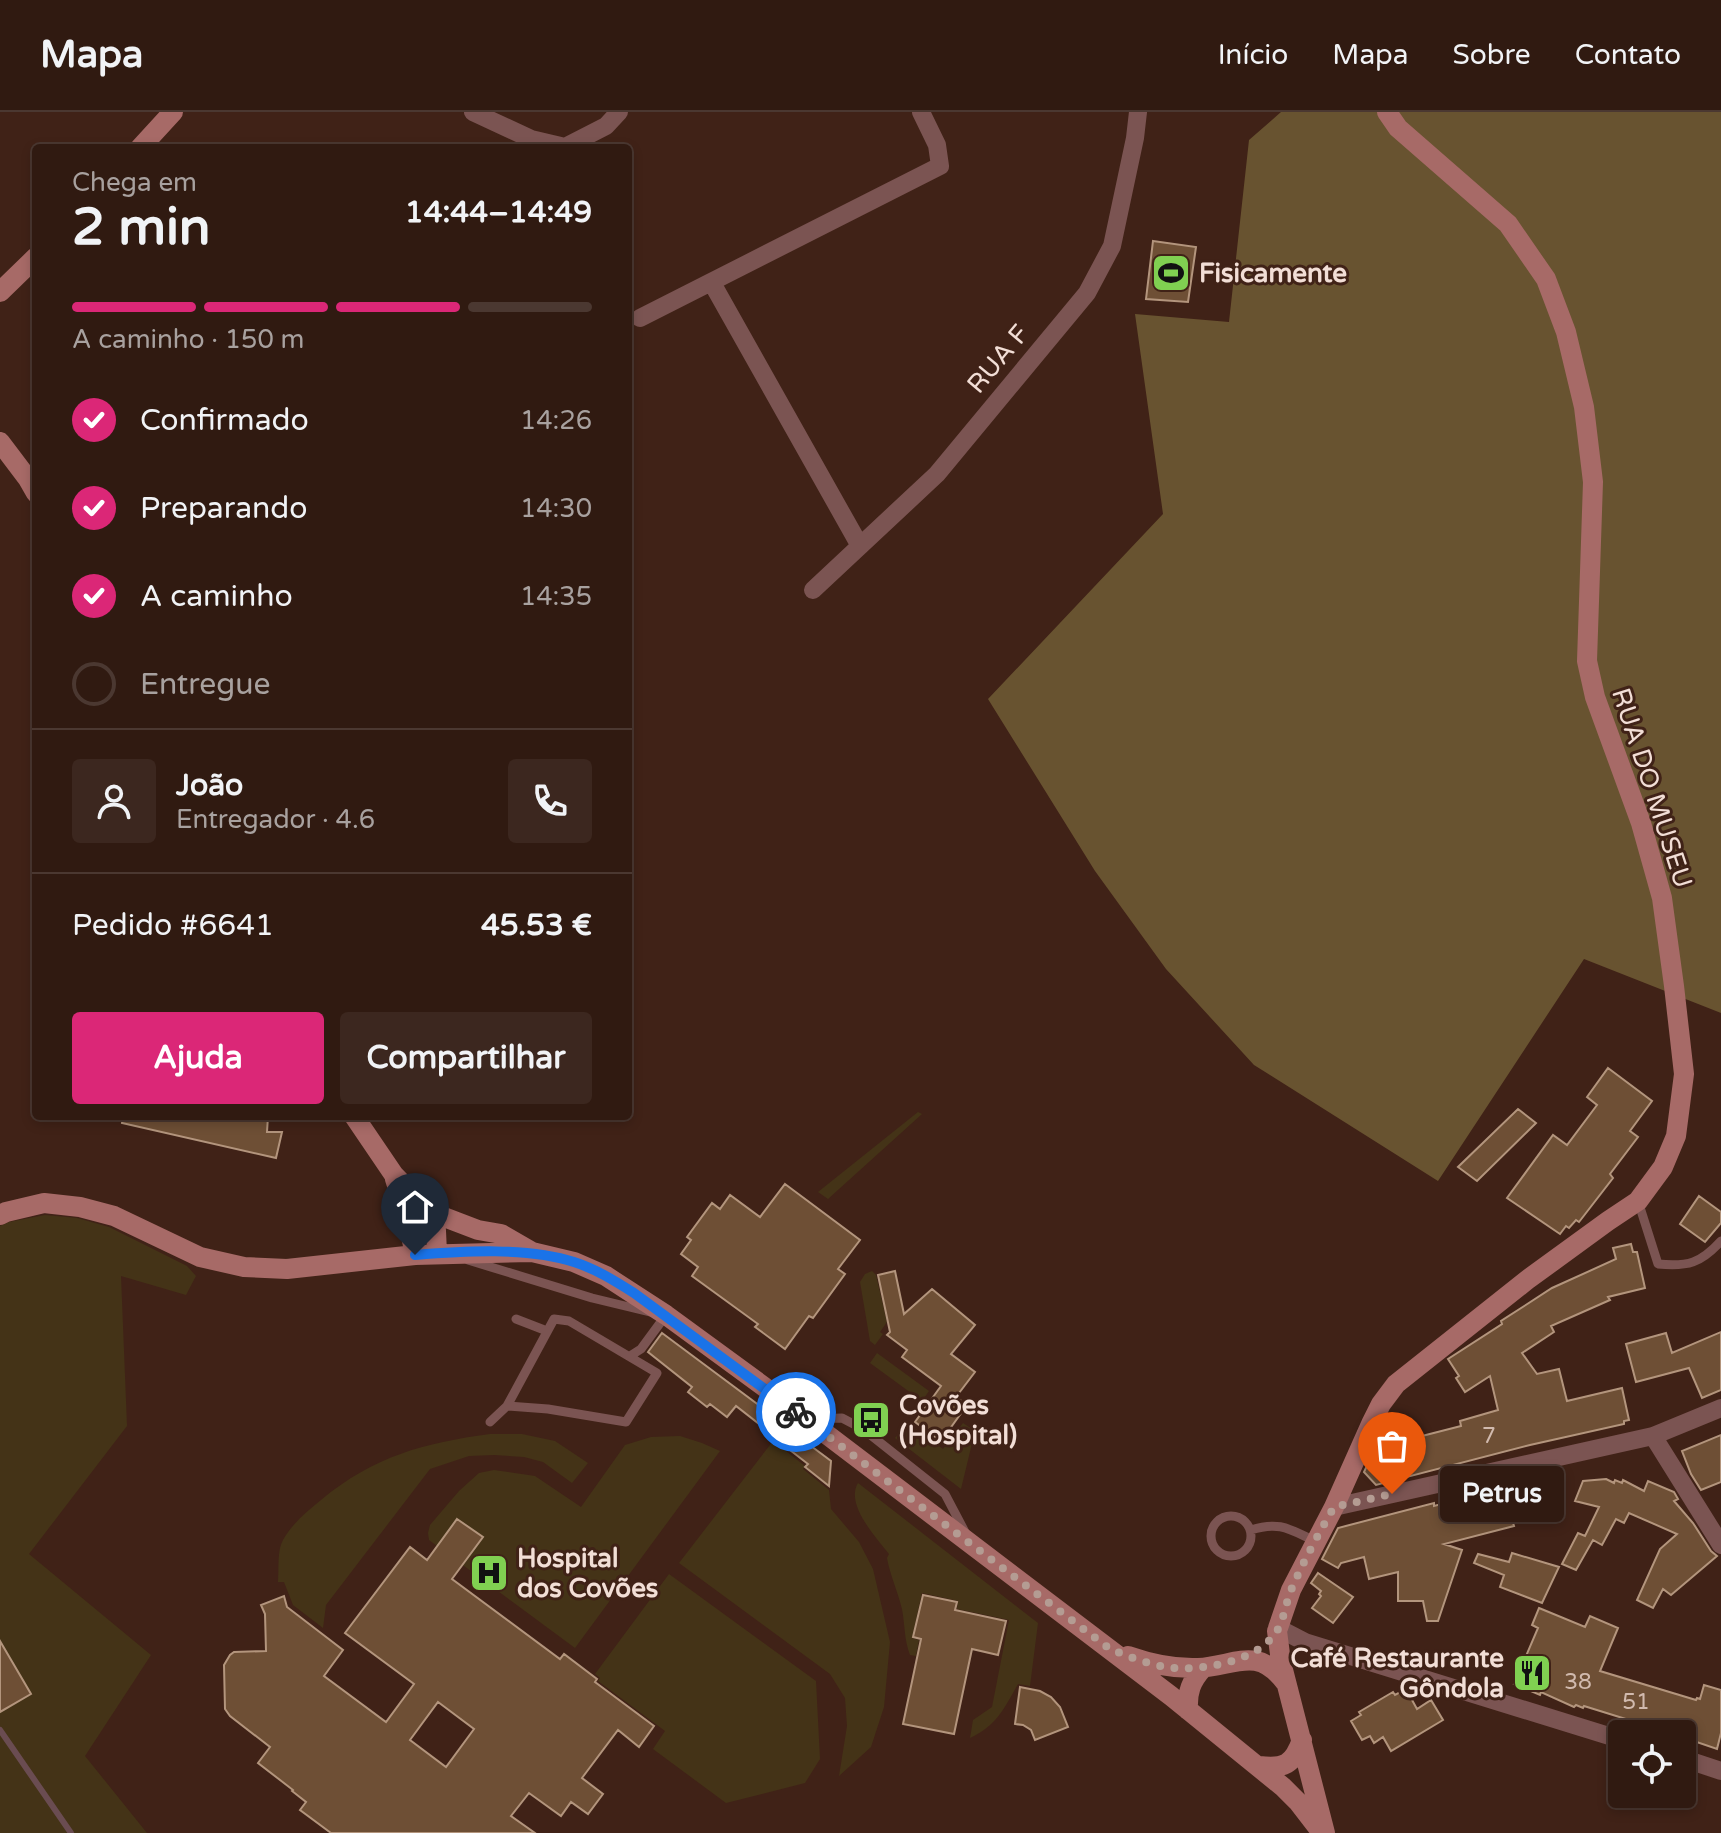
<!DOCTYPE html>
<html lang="pt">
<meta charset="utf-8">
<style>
body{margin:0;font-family:"Varela Round",sans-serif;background:#3c271f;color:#f1f3f6;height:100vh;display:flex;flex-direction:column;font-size:30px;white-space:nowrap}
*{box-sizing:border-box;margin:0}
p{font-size:26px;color:#a8a19f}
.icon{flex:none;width:44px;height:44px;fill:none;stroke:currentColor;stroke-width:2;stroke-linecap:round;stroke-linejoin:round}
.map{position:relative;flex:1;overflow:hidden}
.details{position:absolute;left:32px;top:32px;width:600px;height:976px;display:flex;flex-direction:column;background:#301a11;border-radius:8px;box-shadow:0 4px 12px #0003,0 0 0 2px #4b3831}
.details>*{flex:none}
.fabs{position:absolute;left:1608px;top:1608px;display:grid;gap:16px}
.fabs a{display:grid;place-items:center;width:88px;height:88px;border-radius:8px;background:#301a11;box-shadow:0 4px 12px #0003,0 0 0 2px #4b3831;font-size:40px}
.pin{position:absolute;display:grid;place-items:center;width:68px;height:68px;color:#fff;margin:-82px -34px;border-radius:50% 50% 50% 0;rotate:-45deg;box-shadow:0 0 8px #0007}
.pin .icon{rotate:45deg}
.courier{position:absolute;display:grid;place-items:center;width:80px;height:80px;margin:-40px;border:6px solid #1a73e8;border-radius:50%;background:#fff;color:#222;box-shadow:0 2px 10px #0007}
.bubble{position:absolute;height:56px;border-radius:8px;background:#301a11;box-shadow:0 4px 12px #0003,0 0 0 2px #4b3831;font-size:26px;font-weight:800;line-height:56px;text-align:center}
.head em{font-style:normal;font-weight:800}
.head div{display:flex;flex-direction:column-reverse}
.head{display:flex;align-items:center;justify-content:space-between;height:136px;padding:0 40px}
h1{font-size:52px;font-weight:800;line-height:60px}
.bar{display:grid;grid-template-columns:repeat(4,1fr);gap:12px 8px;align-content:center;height:96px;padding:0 40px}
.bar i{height:10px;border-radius:6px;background:#4b3831}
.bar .on{background:#db2777}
.bar p{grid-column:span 4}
.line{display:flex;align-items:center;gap:20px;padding:0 40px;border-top:2px solid #4b3831}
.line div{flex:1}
.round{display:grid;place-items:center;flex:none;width:84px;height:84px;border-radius:8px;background:#3c271f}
ol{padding:0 40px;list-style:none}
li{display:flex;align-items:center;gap:24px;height:88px}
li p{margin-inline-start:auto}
li .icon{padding:8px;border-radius:50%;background:#db2777;color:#fff;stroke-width:4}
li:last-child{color:#a8a19f}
li i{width:44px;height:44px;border:4px solid #4b3831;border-radius:50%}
.button{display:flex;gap:16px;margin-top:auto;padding:16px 40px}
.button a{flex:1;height:92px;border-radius:8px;background:#db2777;color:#fff;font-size:32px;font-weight:800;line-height:92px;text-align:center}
.button a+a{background:#3c271f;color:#f1f3f6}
header{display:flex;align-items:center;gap:48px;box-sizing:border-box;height:112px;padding:0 40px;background:#301a11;border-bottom:2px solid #4b3831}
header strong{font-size:38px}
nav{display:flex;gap:44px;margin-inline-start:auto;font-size:28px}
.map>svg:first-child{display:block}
.green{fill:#443317}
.forest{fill:#685330}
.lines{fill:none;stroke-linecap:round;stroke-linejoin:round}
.stream{stroke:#6a4c51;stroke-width:6}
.building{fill:#6e4f35;stroke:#b3957d;stroke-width:2;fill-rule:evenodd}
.lane{stroke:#7b5452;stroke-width:9}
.street{stroke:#7b5452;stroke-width:18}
.secondary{stroke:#a76a67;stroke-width:20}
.done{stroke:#b49c93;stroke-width:8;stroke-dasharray:0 14.4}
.route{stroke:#1a73e8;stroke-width:10}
.labels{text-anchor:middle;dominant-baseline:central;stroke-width:6;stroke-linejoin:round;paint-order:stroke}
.number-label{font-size:22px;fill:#d1baae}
.poi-label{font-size:26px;font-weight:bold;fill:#f2ded6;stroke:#402217;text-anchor:start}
.street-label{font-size:26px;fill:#f2ded6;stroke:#402217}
</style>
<header>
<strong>Mapa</strong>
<nav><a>Início</a><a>Mapa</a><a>Sobre</a><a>Contato</a></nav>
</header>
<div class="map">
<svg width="1721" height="1721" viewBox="0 0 1721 1721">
<rect width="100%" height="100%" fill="#402217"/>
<path class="green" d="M918 1000 922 1002 828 1087 818 1080Z
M45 1103 77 1106 109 1115 187 1154 196 1164 186 1183 121 1164 127 1314 29 1442 151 1543 85 1644 147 1721H0V1114L9 1110Z
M872 1159 876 1163 887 1210 880 1220 883 1222 875 1233 870 1229 860 1170 865 1162Z
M877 1241 929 1279 922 1289 870 1251Z
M907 1310 943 1337 963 1311 975 1319 961 1377 895 1326Z
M490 1322H522L555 1329 588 1351 572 1371 543 1350 524 1345 494 1343 469 1344 430 1357 326 1493 323 1516 293 1493 284 1470H278C279 1458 277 1438 283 1428 292 1412 307 1399 321 1388 374 1344 424 1331 490 1322Z
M680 1324 702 1331 720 1339 575 1536 429 1428 428 1421 430 1413 459 1379 479 1361 494 1358 535 1364 581 1395 625 1333 651 1325Z
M773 1329 805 1354 803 1357 829 1378 831 1397 859 1430 873 1457 890 1530 884 1595 871 1635 839 1664 847 1614 845 1586 830 1562 679 1451Z
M858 1371 1038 1511 1030 1574 1018 1572C1004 1597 996 1614 970 1626L973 1608 992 1595 1009 1508 957 1497 958 1489 922 1481 912 1526 919 1528 916 1544 910 1543C904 1527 905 1513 902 1497 898 1480 890 1463 887 1446L889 1442C876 1425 845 1393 858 1371Z
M669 1462 816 1569 820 1647 805 1671 726 1691 653 1637 665 1619 598 1569 600 1566 595 1562Z"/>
<path class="forest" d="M1281 0H1721V901L1584 847 1438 1069 1254 953 1166 857 1095 759 988 587 1163 402 1135 202 1229 210 1249 28Z"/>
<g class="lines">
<path class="stream" d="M0 1618 71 1721"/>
</g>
<path class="building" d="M1153 129 1196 135 1188 190 1146 187Z
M1608 956 1652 989 1630 1019 1638 1025 1610 1062 1613 1066 1579 1110 1576 1108 1569 1116 1566 1114 1560 1122 1507 1086 1553 1023 1567 1033 1597 993 1587 985Z
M1518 997 1536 1011 1477 1069 1458 1055Z
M123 1004H268L267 1020H282L276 1046 122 1011Z
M785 1072 860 1128 838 1157 845 1162 813 1206 809 1204 785 1237 755 1215 758 1212 692 1164 698 1155 681 1142 691 1128 687 1125 712 1091 720 1097 730 1083 760 1105Z
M1699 1084 1721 1100V1111L1705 1130 1680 1112Z
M1631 1132 1633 1140H1637L1645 1176 1608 1185 1610 1188 1551 1214 1554 1220 1522 1241 1537 1262 1559 1257 1567 1289 1622 1276 1629 1308 1624 1309V1312L1530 1333 1376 1373 1364 1360 1378 1330 1392 1326 1421 1340 1418 1325 1461 1314 1460 1309 1498 1298 1490 1264 1465 1280 1456 1266 1459 1264 1448 1247 1502 1212 1501 1209 1552 1176 1616 1147 1613 1136Z
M895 1159 904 1202 932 1177 975 1213 951 1242 975 1260 956 1285 967 1293 941 1329 915 1310 941 1274 902 1245 907 1238 887 1223 890 1220 878 1163Z
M1721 1220V1278L1702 1286 1689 1256 1636 1270 1626 1232 1666 1221 1672 1241Z
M662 1221 772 1303 763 1315 736 1294 727 1305 710 1292 707 1295 688 1280 692 1275 648 1240Z
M791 1319 831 1349 829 1374 805 1355 808 1352 781 1331Z
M1721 1323V1370L1701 1378 1691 1362 1682 1339Z
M1606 1367 1614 1371 1615 1368 1622 1371 1623 1368 1644 1379 1648 1369 1674 1380 1678 1387 1674 1389 1693 1411 1711 1439 1717 1444 1671 1483 1663 1477 1653 1496 1637 1488 1660 1437 1677 1422 1629 1401 1624 1411 1616 1407 1602 1433 1593 1428 1576 1458 1562 1452 1578 1421 1585 1424 1599 1395 1575 1389 1583 1369Z
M1495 1380 1539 1401 1511 1404 1514 1414 1444 1432 1462 1438 1438 1509H1427L1423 1489H1398V1460L1369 1467 1364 1445 1341 1451 1338 1456 1322 1447 1338 1416 1434 1391V1394L1445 1391 1446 1392Z
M457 1407 483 1425 452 1467 560 1547 564 1542 597 1567 595 1570 654 1614 639 1635 618 1618 582 1666 603 1682 588 1702 571 1690 561 1704 529 1681 511 1704 535 1721H331L300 1698 306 1690 292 1679 293 1678 258 1651 270 1635 230 1604 225 1597 224 1553 230 1543 234 1540 266 1539 265 1502 261 1493 284 1484 287 1495 343 1538 324 1564 386 1610 414 1572 345 1521 410 1435 427 1448ZM438 1590 474 1617 446 1655 410 1628Z
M1512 1441 1559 1455 1542 1491 1500 1475 1504 1463 1474 1451 1478 1442 1509 1450Z
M1318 1461 1353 1485 1333 1511 1312 1496 1321 1484 1319 1482 1321 1479 1311 1471Z
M923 1483 957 1490 955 1498 1006 1509 998 1543 972 1537 954 1622 903 1612 921 1527 913 1525Z
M1539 1496 1585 1515 1590 1504 1618 1516 1600 1559 1696 1588 1697 1586 1700 1587 1704 1573 1721 1578V1621L1717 1637 1682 1625V1622H1674L1584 1594 1583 1596 1576 1593 1574 1595 1541 1580 1540 1583 1514 1572 1538 1516 1532 1513Z
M0 1529 31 1582 0 1600Z
M1020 1575 1040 1579 1051 1585 1060 1595 1068 1615 1035 1628 1031 1618 1023 1613 1015 1612Z
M1406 1577 1417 1597 1431 1588 1443 1608 1391 1639 1383 1625 1374 1631 1370 1624 1362 1628 1351 1609 1361 1603 1359 1600 1393 1580 1395 1583Z"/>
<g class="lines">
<path class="lane" d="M1638 1089 1658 1152C1688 1155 1701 1151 1721 1129
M468 1148 592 1186 650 1200
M516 1207 547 1219
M630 1244 641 1237 666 1203 664 1202
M813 1307 842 1306 863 1317 945 1382 965 1420
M490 1310 507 1294 554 1207 569 1209 657 1261 626 1310 548 1297 507 1294
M1211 1424a20 20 0 1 1 40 0a20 20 0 1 1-40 0Z
M1251 1418C1280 1409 1289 1417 1315 1429"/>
<path class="street" d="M473 0 531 27 565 35 606 14 619 0
M712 171 860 434
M640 206 940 54 937 33 921 0
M813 478 937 362 1087 181 1112 134 1135 26 1138 0
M1653 1324 1721 1433
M1334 1395 1653 1324 1721 1296
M1277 1519 1278 1516 1305 1530 1622 1628
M1682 1646 1721 1659"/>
<path class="secondary" d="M140 36 173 0
M0 180 36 145
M0 330 28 367 36 381
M354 1004 394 1063 420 1090 432 1107 436 1119 437 1141
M395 1067 407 1105 415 1143
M423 1092 444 1105 457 1110 478 1118 501 1122 532 1140
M0 1103 6 1100 44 1091 80 1095 114 1104 200 1145 244 1155 287 1157 415 1143 532 1140 574 1150 606 1164 666 1203 763 1274 1171 1584 1283 1675 1298 1690 1322 1721
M1278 1516 1291 1478 1334 1395 1371 1312 1381 1292 1396 1272 1527 1168 1608 1109 1638 1089 1663 1055 1676 1024 1684 962 1674 874 1662 786 1641 711 1595 585 1587 549 1593 370 1584 295 1566 220 1546 167 1508 112 1398 16 1387 0
M1277 1519 1281 1550 1325 1721
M1128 1544C1151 1552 1174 1557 1198 1556 1235 1554 1257 1533 1285 1570
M1188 1598C1187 1580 1191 1569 1203 1556
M1259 1654C1284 1657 1293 1653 1302 1628"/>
</g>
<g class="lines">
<path class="done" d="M796 1300 1110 1537C1130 1545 1152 1554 1174 1556 1207 1558 1260 1549 1278 1517 1285 1504 1286 1489 1292 1476 1304 1448 1319 1421 1334 1395L1392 1382"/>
<path class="route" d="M415 1143C464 1139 528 1135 574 1150 596 1157 615 1169 634 1181L796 1300"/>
</g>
<defs>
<symbol id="stadium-square" viewBox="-11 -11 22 22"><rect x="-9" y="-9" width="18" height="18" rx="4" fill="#80d051" stroke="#402217"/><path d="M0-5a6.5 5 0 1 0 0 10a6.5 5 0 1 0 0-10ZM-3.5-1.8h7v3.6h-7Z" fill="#111"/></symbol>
<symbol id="bus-square" viewBox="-11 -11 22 22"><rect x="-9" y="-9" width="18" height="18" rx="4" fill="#80d051" stroke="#402217"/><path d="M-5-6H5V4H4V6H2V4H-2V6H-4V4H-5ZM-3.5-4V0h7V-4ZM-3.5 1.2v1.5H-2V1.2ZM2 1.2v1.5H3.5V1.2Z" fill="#111"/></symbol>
<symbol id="hospital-square" viewBox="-11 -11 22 22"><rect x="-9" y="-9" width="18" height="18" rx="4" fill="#80d051" stroke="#402217"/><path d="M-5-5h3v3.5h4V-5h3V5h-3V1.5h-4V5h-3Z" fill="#111"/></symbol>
<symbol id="restaurant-square" viewBox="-11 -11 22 22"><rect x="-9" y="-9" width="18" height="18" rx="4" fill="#80d051" stroke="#402217"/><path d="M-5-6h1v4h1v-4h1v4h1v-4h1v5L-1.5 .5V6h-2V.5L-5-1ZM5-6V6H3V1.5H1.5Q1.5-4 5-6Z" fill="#111"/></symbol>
</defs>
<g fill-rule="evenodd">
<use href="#stadium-square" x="1149" y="139" width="44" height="44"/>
<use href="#bus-square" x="849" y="1286" width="44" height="44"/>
<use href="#hospital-square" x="467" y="1439" width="44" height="44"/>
<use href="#restaurant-square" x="1510" y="1539" width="44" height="44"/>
</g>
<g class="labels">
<g class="number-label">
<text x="1489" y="1324">7</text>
<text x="1578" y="1570">38</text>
<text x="1636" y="1590">51</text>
</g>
<g class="poi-label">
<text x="1199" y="161">Fisicamente</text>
<text x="899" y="1293">Covões<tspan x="899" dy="30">(Hospital)</tspan></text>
<text x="517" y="1446">Hospital<tspan x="517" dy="30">dos Covões</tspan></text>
<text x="1504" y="1546" text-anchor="end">Café Restaurante<tspan x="1504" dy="30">Gôndola</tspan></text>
</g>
<g class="street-label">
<text transform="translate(998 247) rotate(-50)">RUA F</text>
<text transform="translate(1652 676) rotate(72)">RUA DO MUSEU</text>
</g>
</g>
</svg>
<div class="fabs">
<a><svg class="icon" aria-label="locate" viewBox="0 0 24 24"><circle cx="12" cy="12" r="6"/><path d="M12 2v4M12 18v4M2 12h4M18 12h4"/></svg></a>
</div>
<div class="pin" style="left:1392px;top:1382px;background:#ea580c"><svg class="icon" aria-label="bag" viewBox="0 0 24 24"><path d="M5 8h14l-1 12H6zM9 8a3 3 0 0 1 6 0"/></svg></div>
<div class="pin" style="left:415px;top:1143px;background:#1f2937"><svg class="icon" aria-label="home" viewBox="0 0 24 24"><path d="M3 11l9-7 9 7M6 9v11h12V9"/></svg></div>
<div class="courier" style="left:796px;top:1300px"><svg class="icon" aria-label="bike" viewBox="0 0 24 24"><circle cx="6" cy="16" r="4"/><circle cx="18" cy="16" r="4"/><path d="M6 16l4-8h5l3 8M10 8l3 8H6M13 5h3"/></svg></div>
<div class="bubble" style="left:1440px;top:1354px;width:124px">Petrus</div>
<section class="details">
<div class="head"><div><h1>2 min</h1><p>Chega em</p></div><em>14:44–14:49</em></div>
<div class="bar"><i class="on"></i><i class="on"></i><i class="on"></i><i></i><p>A caminho · 150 m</p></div>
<ol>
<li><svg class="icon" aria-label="check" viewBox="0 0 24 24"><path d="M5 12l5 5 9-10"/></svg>Confirmado<p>14:26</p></li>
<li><svg class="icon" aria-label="check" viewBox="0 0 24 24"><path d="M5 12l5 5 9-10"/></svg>Preparando<p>14:30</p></li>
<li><svg class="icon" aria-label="check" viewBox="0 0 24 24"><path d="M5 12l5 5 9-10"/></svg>A caminho<p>14:35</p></li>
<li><i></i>Entregue</li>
</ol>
<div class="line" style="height:144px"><a class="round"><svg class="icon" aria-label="person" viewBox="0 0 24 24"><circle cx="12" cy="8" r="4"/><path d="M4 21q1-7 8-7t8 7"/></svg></a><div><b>João</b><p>Entregador · 4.6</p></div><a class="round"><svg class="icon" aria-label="phone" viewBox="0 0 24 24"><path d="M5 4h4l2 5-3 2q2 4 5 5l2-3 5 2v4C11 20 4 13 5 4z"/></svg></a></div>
<div class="line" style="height:104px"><div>Pedido #6641</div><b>45.53 €</b></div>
<div class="button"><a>Ajuda</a><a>Compartilhar</a></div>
</section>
</div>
